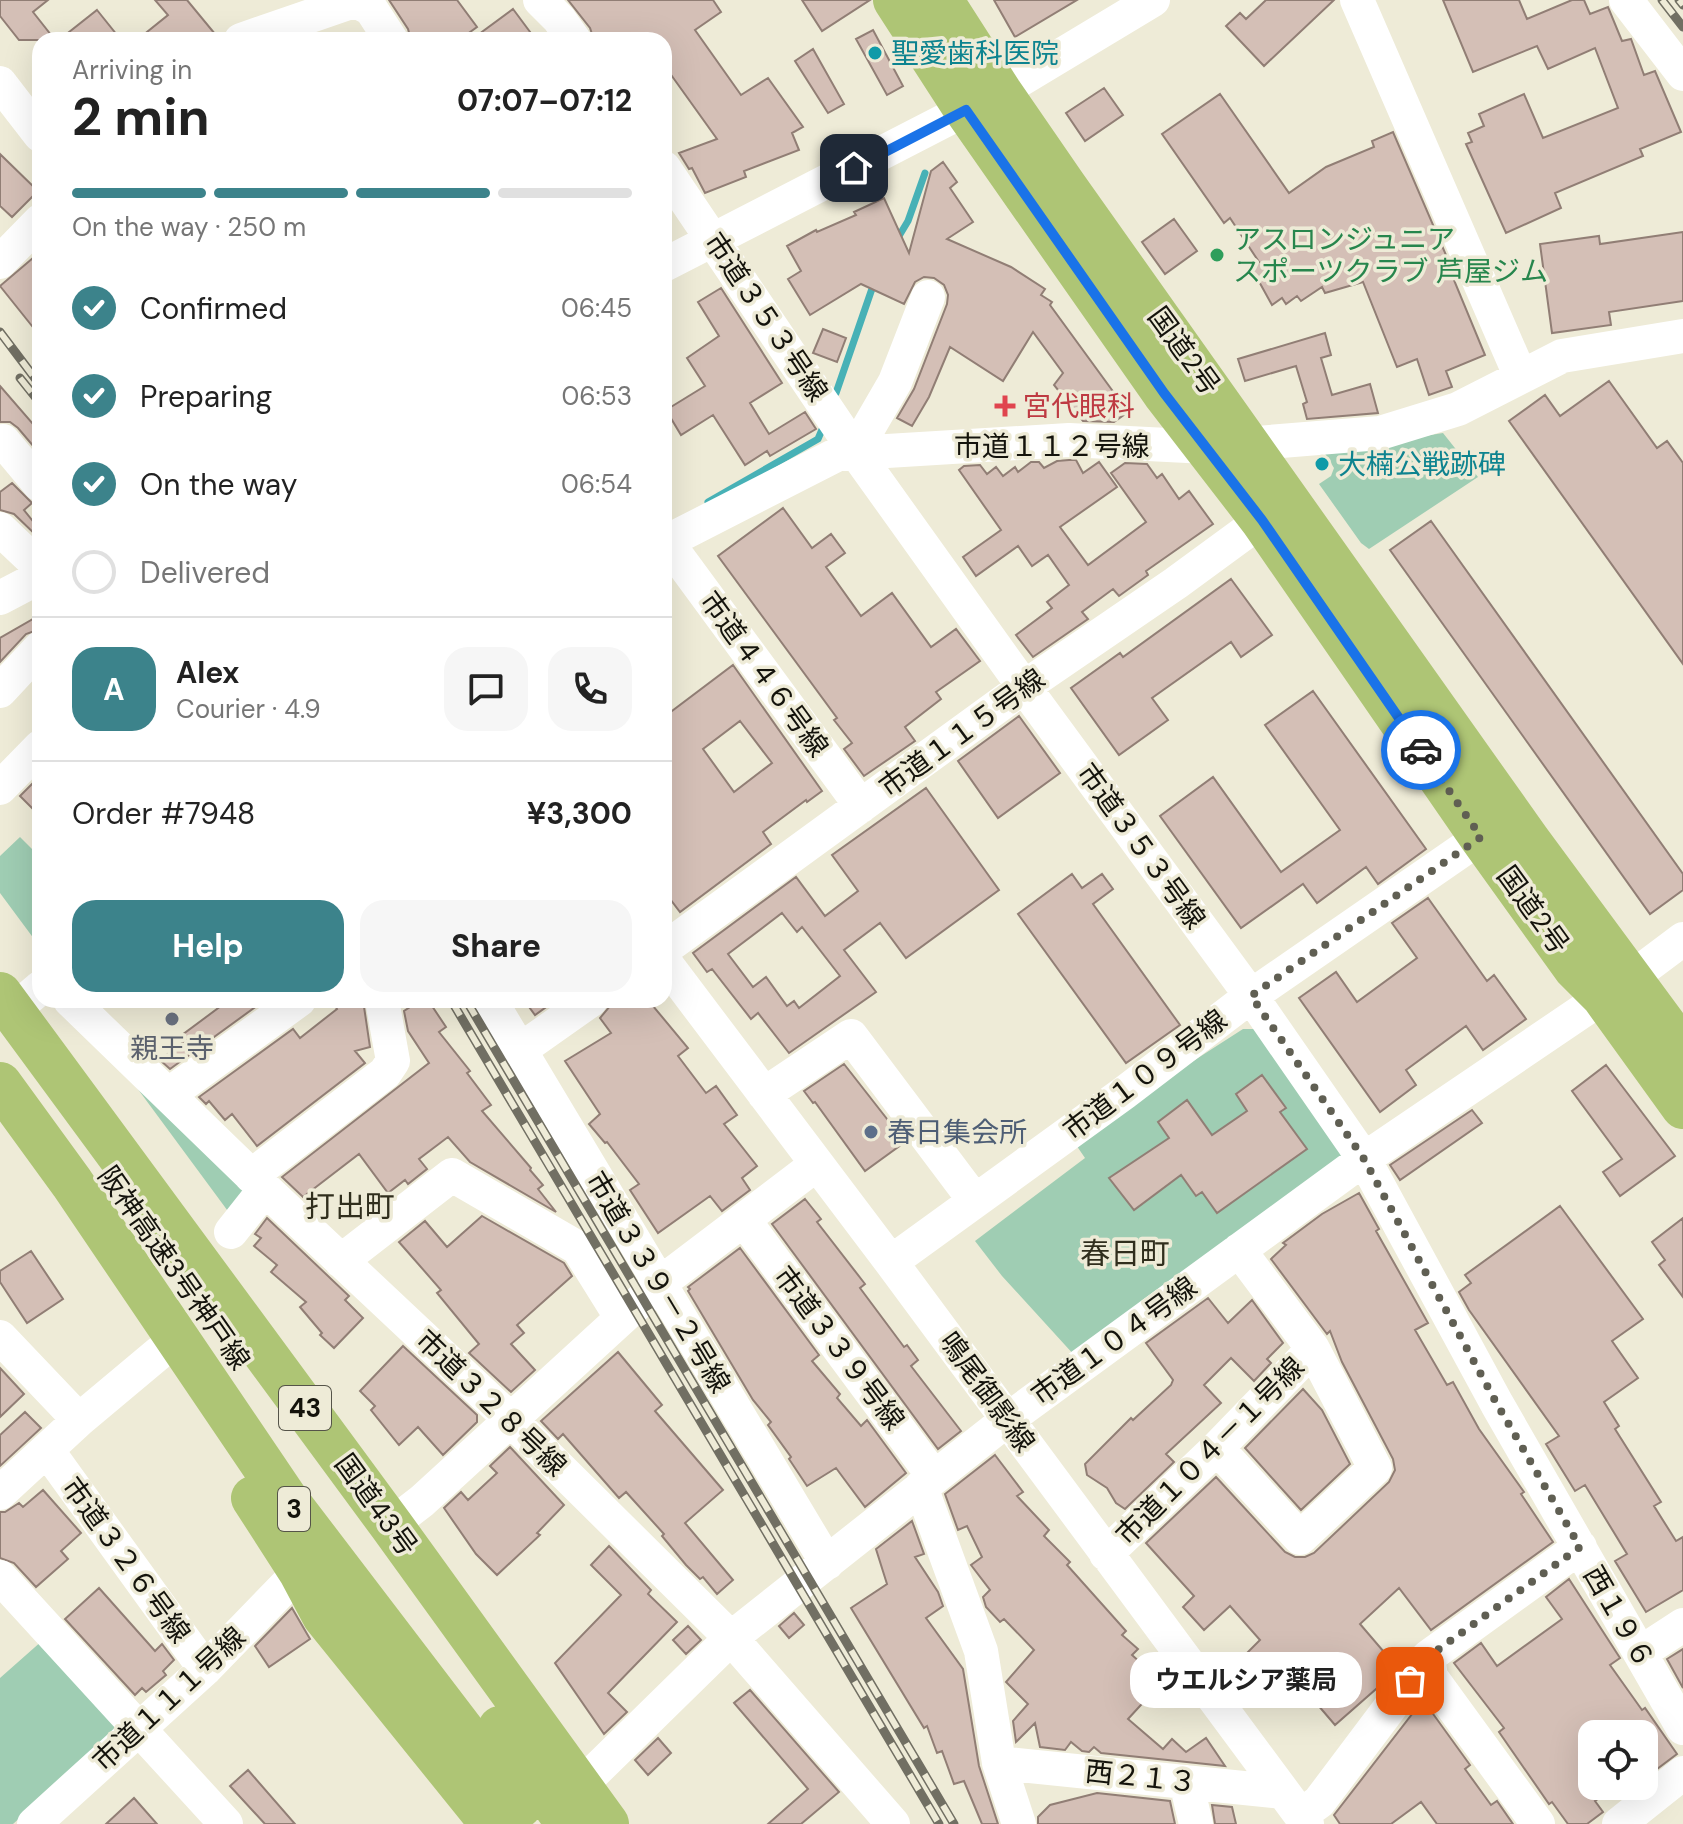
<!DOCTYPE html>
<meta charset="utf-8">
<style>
body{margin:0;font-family:"DM Sans","Noto Sans JP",sans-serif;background:#f6f6f6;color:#222;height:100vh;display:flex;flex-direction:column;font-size:30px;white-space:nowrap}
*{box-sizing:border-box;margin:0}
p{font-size:26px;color:#767676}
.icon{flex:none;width:44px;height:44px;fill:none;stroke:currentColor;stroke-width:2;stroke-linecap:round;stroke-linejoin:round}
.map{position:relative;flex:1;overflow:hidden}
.drawer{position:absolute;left:32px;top:32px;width:640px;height:976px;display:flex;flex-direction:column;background:#fff;border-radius:24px;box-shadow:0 8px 32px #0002}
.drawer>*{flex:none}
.fabs{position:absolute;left:1578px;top:1720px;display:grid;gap:16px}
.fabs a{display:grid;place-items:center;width:80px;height:80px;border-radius:16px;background:#fff;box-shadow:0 8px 32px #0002;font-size:40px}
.pin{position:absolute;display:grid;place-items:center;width:68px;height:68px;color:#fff;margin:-34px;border-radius:16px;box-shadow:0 4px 12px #0006}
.courier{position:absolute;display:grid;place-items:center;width:80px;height:80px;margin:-40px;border:6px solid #1a73e8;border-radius:50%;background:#fff;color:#222;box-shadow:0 2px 10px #0007}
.bubble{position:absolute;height:56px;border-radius:24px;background:#fff;box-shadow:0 8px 32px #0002;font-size:26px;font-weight:700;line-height:56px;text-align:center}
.summary em{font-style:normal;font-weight:700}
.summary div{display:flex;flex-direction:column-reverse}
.summary{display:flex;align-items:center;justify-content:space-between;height:136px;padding:0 40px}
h1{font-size:52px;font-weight:700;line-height:60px}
.bar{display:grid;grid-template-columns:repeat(4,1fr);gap:12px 8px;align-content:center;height:96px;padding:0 40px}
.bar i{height:10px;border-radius:6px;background:#e0e0e0}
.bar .active{background:#3c838b}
.bar p{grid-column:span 4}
.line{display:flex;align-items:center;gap:20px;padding:0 40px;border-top:2px solid #e0e0e0}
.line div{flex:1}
.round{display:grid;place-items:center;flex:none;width:84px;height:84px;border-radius:24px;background:#f6f6f6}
ol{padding:0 40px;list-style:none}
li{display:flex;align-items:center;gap:24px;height:88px}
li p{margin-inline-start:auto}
li .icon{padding:8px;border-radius:50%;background:#3c838b;color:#fff;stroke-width:4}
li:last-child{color:#767676}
li i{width:44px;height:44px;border:4px solid #e0e0e0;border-radius:50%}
.action{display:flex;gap:16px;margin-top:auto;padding:16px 40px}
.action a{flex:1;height:92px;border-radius:24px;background:#3c838b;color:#fff;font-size:32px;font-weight:700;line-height:92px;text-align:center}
.action a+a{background:#f6f6f6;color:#222}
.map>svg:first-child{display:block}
.green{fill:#9fcdb3}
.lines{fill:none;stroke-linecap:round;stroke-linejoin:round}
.stream{stroke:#47b1b6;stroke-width:7}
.building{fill:#d4bfb6;stroke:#917e75;stroke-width:2;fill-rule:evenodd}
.minor{stroke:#fff;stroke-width:34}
.highway{stroke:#aec575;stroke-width:44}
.rail-casing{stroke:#716f63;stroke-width:9}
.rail{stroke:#eeebd7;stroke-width:6;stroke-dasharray:18;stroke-linecap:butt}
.done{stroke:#605f53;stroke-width:8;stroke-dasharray:0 14.4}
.route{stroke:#1a73e8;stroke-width:10}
.culture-dot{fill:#0f9aa8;stroke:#eeebd7;stroke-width:3}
.leisure-dot{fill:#2e9e5b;stroke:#eeebd7;stroke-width:3}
.health-dot{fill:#e0444e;stroke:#eeebd7;stroke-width:3}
.worship-dot{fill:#6b7280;stroke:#eeebd7;stroke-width:3}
.service-dot{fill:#5c6f8a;stroke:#eeebd7;stroke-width:3}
.labels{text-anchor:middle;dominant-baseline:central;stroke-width:7;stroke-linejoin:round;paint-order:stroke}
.shield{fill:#eeebd7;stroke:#555449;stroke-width:2}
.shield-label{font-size:26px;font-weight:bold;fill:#14130c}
.culture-label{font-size:28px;fill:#0d838f;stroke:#eeebd7;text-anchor:start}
.leisure-label{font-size:28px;fill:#27864d;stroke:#eeebd7;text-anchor:start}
.street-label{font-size:28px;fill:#14130c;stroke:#eeebd7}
.health-label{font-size:28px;fill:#be3a42;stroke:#eeebd7;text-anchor:start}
.worship-label{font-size:28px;fill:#5b616d;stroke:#eeebd7}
.service-label{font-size:28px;fill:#4e5e75;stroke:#eeebd7;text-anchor:start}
.neighbourhood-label{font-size:30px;fill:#302e1d;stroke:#eeebd7}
</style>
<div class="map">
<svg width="1683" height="1824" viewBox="0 0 1683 1824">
<rect width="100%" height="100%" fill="#eeebd7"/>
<path class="green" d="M1443 433 1478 477 1369 549 1361 543 1319 484 1331 476 1334 468 1324 452Z
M20 837 40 857V947L0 893V856Z
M1243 1029H1259L1340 1140 1341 1159 1075 1356 1002 1276 975 1241 1085 1158 1072 1139Z
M126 1073 255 1186 233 1218Z
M43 1640 115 1718 116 1731 13 1824H0V1678Z"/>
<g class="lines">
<path class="stream" d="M896 241 908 221 925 173
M836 393 875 280
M708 502 818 439 824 425"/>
</g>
<path class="building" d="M0 0H48L33 12 55 40H19L0 16Z
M155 0H187L220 40H137L168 15Z
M389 0H457L477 27 459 40H411L408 29Z
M568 0H713L721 12 695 30 741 95 768 78 803 127 792 133 799 150 744 171 746 177 705 193 692 168 689 169 679 153 717 139 664 65V40H594L590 28Z
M802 0H870L822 31Z
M994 0H1077L1015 37Z
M1266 0H1334L1264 66 1226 26 1240 13 1246 19Z
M1443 0H1519L1527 19 1572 0H1584L1590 14 1608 7 1622 41 1631 39 1644 75 1655 71 1681 132 1640 149 1643 156 1555 193 1561 208 1506 233 1466 144 1472 142 1468 133 1484 126 1479 114 1524 94 1543 138 1618 108 1595 48 1548 69 1537 46 1473 72Z
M513 9 536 40H471Z
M97 10 121 40H59Z
M873 30 903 86 887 95 856 39Z
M813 49 844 104 828 113 795 61Z
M1104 88 1123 115 1085 141 1066 113Z
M1220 94 1289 193 1326 167 1374 147 1372 141 1393 132 1446 255 1444 256 1485 355 1446 371 1452 387 1429 395 1417 359 1397 367 1363 282 1325 293 1322 287 1301 301 1297 296 1286 304 1282 298 1272 305 1251 267 1259 262 1230 218 1224 223 1162 134Z
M0 154 38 191 12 217 0 206Z
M943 162 957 182 950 188 973 222 947 239 1011 267 1045 289 1041 295 1052 302 1050 305 1128 412 1114 422 1083 421 1054 385 1063 373 1033 332 1003 381 950 347 929 397 912 426 897 418 914 389 947 304 948 295 944 285 934 278 924 277 915 282 904 304 861 284 810 315 788 279 801 271 787 246 816 230 817 232 856 215 854 212 884 198 909 253 931 171Z
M1174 219 1197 251 1165 274 1142 242Z
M1683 232V301L1609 312 1611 325 1552 333 1540 244 1599 236 1600 244Z
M40 252V336L0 286Z
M721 288 782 383 750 403 769 434 805 412 816 429 770 456 767 451 745 465 713 415 681 435 666 410 705 386 687 358 719 336 698 302Z
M823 329 846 338 837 362 813 353Z
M1325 333 1331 355 1321 358 1332 395 1370 384 1378 413 1307 419 1303 404 1307 402 1296 366 1245 381 1238 359Z
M1609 381 1657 448 1667 441 1683 463V664L1509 421 1545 395 1560 416Z
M0 386 40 432V454L18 428 10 422H0Z
M1069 460H1076L1083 473 1099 462 1117 487 1060 527 1088 565 1146 522 1111 473 1125 463 1147 464 1157 478 1162 474 1179 499 1189 491 1213 524 1146 571 1148 575 1119 596 1113 589 1082 612 1088 619 1033 657 1016 635 1052 608 1047 602 1069 585 1048 555 1032 566 1018 546 976 576 963 557 1001 530 959 470 964 466 980 465 987 474 996 467 1003 476 1015 467 1018 472 1031 462H1039L1044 468 1057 461Z
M12 483 32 503 24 510 40 530V539L14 514 0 510V492Z
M783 508 812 548 831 534 845 553 826 567 861 616 892 593 931 647 956 629 980 661 936 692 941 699 905 727 915 741 864 776 844 749 852 743 834 720 837 718 718 556Z
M1431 521 1683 874V890L1650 914 1390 550Z
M1231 579 1272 635 1241 657 1231 642 1152 698 1168 720 1119 755 1071 688 1120 653 1123 657Z
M40 615V629L26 634 0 662V638Z
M733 665 822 791 807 802 806 800 763 832 771 844 680 912 664 891V717ZM740 721 772 763 734 792 703 749Z
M1313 691 1426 849 1378 884 1366 867 1317 903 1303 884 1241 928 1160 816 1213 777 1281 872 1340 830 1265 725Z
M1019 716 1060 773 998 818 958 761Z
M33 783 40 790V816L20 796Z
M926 788 999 890 906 958 880 923 844 950 876 992 789 1053 758 1013 751 1019 712 969 707 972 693 953 796 877 825 916 858 891 832 855ZM782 913 797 932 802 927 840 976 799 1008 794 1001 787 1006 766 977 753 987 728 954Z
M1072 874 1082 888 1102 874 1113 889 1093 904 1180 1025 1126 1063 1018 914Z
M1428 898 1487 981 1494 975 1526 1019 1483 1050 1466 1026 1406 1070 1416 1085 1380 1112 1299 998 1336 972 1357 1002 1417 958 1392 923Z
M229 1000H265L170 1069 160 1060 186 1040 182 1035Z
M331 1000H363L370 1047 355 1051 365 1063 257 1146 232 1114 225 1120 209 1101 206 1104 199 1097 293 1029 300 1038 337 1009Z
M421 1000H428L446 1027 439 1032 470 1071 467 1073 491 1105 482 1111 531 1168 530 1170 543 1185 538 1189 556 1212 470 1162 448 1137 419 1159 427 1169 408 1184 405 1180 388 1193 359 1154 303 1197 282 1177 429 1063 408 1031 404 1011Z
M524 1000H556L535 1015Z
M615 1000H648L688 1048 678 1056 706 1093 716 1086 737 1115 724 1124 757 1166 742 1178 750 1190 722 1211 710 1196 658 1233 630 1190 639 1184 607 1142 605 1143 589 1124 600 1114 565 1061 611 1033 600 1018Z
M844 1064 905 1142 865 1171 815 1102 813 1103 804 1091Z
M1606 1065 1675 1156 1620 1196 1603 1172 1622 1159 1572 1091Z
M1262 1075 1286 1108 1280 1112 1307 1149 1217 1213 1202 1192 1196 1196 1181 1175 1134 1210 1109 1178 1169 1138 1158 1122 1187 1100 1212 1135 1247 1111 1236 1094Z
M1472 1110 1482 1123 1400 1180 1390 1165Z
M1359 1193 1379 1229 1376 1231 1428 1323 1415 1330 1447 1385 1453 1382 1479 1429 1524 1492 1521 1494 1553 1542 1431 1630 1399 1588 1360 1624 1396 1666 1384 1682 1335 1725 1276 1656 1247 1684 1232 1668 1260 1640 1230 1606 1204 1630 1183 1607 1194 1596 1146 1543 1216 1477 1285 1552 1295 1557H1305L1314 1553 1389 1482 1395 1470 1393 1459 1342 1362 1330 1331 1327 1334 1271 1259 1286 1245 1283 1243 1322 1214Z
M805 1199 821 1219 817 1222 865 1284 860 1288 904 1347 907 1345 918 1360 911 1366 961 1431 938 1449 772 1224Z
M1560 1206 1643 1319 1612 1341 1638 1378 1604 1402 1619 1426 1615 1429 1661 1502 1654 1506 1676 1541 1683 1537V1590L1646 1612 1615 1561 1627 1554 1585 1485 1575 1491 1546 1444 1559 1436 1469 1310 1459 1292 1471 1283 1465 1275Z
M482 1216 564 1263 572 1276 517 1325 524 1333 511 1344 535 1370 511 1392 469 1353 479 1344 437 1293 441 1290 399 1242 425 1221 447 1247Z
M267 1218 349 1296 345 1300 363 1318 334 1348 320 1335 322 1333 300 1307 306 1302 271 1272 277 1265 254 1246 261 1238 255 1234Z
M1683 1218V1297L1659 1265 1665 1260 1652 1242Z
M740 1248 819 1355 812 1361 840 1394 837 1398 861 1426 867 1420 906 1473 865 1507 836 1468 807 1486 789 1459 791 1457 768 1425 771 1422 753 1400 688 1291 690 1289 688 1287Z
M31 1251 63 1299 27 1323 0 1282V1271Z
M1208 1298 1228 1323 1252 1300 1283 1343 1267 1359 1271 1363 1254 1381 1231 1358 1204 1385 1221 1403 1166 1454 1174 1462 1125 1509 1116 1503 1107 1488 1087 1475 1085 1464 1131 1418 1133 1420 1171 1385 1173 1380 1146 1343Z
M403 1346 477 1415V1422L443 1455 418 1427 399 1445 371 1410 375 1406 360 1391Z
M618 1352 662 1405 655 1411 723 1490 685 1523 733 1580 717 1594 703 1577 700 1579 686 1565 662 1536 664 1534 626 1492 619 1498 563 1434 558 1439 541 1421Z
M0 1368 24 1394 0 1417Z
M1303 1389 1322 1410 1350 1464 1301 1510 1245 1448Z
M25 1412 41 1428 0 1466V1435Z
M510 1447 564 1505 537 1533 540 1535 497 1575 476 1554 444 1508 461 1492 468 1500 497 1473 490 1466Z
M995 1455 1023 1492 1017 1496 1049 1530 1044 1536 1070 1562 1067 1565 1126 1631 1122 1635 1138 1649 1132 1655 1162 1682 1128 1719 1163 1749 1172 1739 1186 1752 1206 1738 1225 1766 1101 1753 1094 1747 1089 1752 1082 1751 1071 1742 1065 1750 1040 1747 1035 1723 1016 1742 1013 1721 1028 1704 1006 1682 1034 1650 1004 1619 1000 1622 986 1607 983 1597 990 1590 971 1565 982 1557 967 1526 958 1530 945 1494Z
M43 1490 81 1533 61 1551 68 1559 36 1587 14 1563 0 1558V1512H5L19 1503 23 1507Z
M912 1521 924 1554 915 1557 938 1592 943 1606 926 1618 963 1669 979 1766 998 1824H982L964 1781 954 1784 942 1751 937 1753 927 1726 924 1728 851 1608 887 1584 876 1549Z
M609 1546 651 1590 648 1594 677 1622 608 1693 627 1712 604 1734 555 1663 621 1595 591 1565Z
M1569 1579 1620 1658 1610 1665 1642 1710 1645 1708 1677 1754 1649 1775 1644 1768V1734H1592V1786H1617L1595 1801 1603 1812 1587 1824H1568L1552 1802 1549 1804 1499 1732 1504 1728 1454 1663 1481 1643 1497 1666 1562 1619 1546 1597Z
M99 1588 155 1651 162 1644 174 1660 163 1671 166 1675 146 1692 142 1688 135 1695 65 1619Z
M292 1608 310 1639 269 1667 255 1646Z
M794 1613 804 1625 789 1638 779 1626Z
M688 1626 701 1640 686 1654 673 1640Z
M1683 1649V1688L1667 1659Z
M750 1690 839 1792 801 1824H768L808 1789 734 1703Z
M1423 1700 1470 1765 1465 1769 1491 1805 1497 1801 1513 1824H1437L1421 1802 1391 1824H1340L1334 1815Z
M658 1738 671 1753 648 1775 635 1760Z
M248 1770 295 1824H265L230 1786Z
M1097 1793 1170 1801 1175 1824H1038V1817L1050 1805Z
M134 1798 157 1824H106Z
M1212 1805 1232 1807 1236 1824H1215Z"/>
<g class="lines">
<path class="minor" d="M354 0 371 9 391 40
M540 0 559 19 574 40
M1357 0 1520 375
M1626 0 1683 74
M241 40 357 0
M0 83 40 135
M664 168 855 451 1024 687 1251 996 1364 1159 1497 1404 1683 1728
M0 262 40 221
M664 265 1000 92 1153 0
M0 444 3 441 40 485
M855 451 895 382 928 297
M0 529 40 567
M667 542 861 806
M664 543 838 454 1069 440 1207 447 1380 433 1458 409 1562 356 1683 336
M0 598 40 577
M0 691 40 648
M0 788 40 747
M664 949 1024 687 1176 583 1262 520
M664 961 891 1262 1307 1824
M70 1000 265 1189 510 1419 731 1638 893 1824
M490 1000 827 1563
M12 1012 40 988
M520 1050 591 1000
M764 1094 851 1036 975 1201
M168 1095 299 1000
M251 1176 385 1073 393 1061 382 1000
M744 1220 934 1477
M231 1232 265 1189
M341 1261 452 1175 578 1248 621 1317
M891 1262 1124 1093 1251 996 1481 837
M0 1337 79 1420
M1217 1448 1300 1538 1375 1468 1313 1349 1239 1250
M47 1450 205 1669
M921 1487 981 1651 999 1763 1019 1824
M0 1493 79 1420 159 1353
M391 1525 422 1501 659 1284 817 1164
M1106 1554 1217 1448 1313 1349
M0 1577 226 1824
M1640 1653 1683 1625
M1428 1657 1431 1677 1538 1824
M999 1763 1283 1792
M1186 1782 1196 1824
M580 1786 731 1638 1007 1420 1364 1159 1631 978 1683 939
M1301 1815 1319 1802 1428 1657 1580 1547
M34 1824 205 1669 300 1571
M1619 1824 1683 1773"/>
<path class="highway" d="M895 0 966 110 1164 393 1262 520 1481 837 1575 968 1603 996 1683 1107
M941 0 1000 92 1064 185 1528 840 1683 1050
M0 994 391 1525 607 1824
M0 1084 72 1183 286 1499 520 1806
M253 1498 300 1571 324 1616 492 1824
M500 1728 568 1824"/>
<defs>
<path id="rail" d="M1662 0 1683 27
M1679 0 1683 5
M0 332 40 385
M20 378 40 403
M451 1000 939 1824
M466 1000 954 1824"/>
</defs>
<use href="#rail" class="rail-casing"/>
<use href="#rail" class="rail"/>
</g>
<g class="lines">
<path class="done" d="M1410 1681 1428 1657 1580 1547 1497 1404 1364 1159 1251 996 1481 837 1421 750"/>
<path class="route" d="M854 168 966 110 1164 393 1262 520 1421 750"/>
</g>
<g class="culture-dot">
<circle cx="875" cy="53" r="8"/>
<circle cx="1322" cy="464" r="8"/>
</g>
<circle class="leisure-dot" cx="1217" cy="255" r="8"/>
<path class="health-dot" d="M1001 394h8v8h8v8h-8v8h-8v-8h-8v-8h8z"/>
<circle class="worship-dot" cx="172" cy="1019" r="8"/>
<circle class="service-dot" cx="871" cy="1132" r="8"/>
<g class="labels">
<g class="shield">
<rect x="279" y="1386" width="52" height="44" rx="6"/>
<rect x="278" y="1487" width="32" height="44" rx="6"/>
</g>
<g class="shield-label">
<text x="305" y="1408">43</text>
<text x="294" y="1509">3</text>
</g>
<g class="culture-label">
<text x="891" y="53">聖愛歯科医院</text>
<text x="1338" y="464">大楠公戦跡碑</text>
</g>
<g class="leisure-label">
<text x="1233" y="239">アスロンジュニア<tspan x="1233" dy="32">スポーツクラブ 芦屋ジム</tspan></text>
</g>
<g class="street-label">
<text transform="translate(766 317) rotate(56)">市道３５３号線</text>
<text transform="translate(1184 351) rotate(54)">国道2号</text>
<text x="1052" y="446">市道１１２号線</text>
<text transform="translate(764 674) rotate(54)">市道４４６号線</text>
<text transform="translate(962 733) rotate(-36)">市道１１５号線</text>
<text transform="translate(1141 846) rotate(54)">市道３５３号線</text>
<text transform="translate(1533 910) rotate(54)">国道2号</text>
<text transform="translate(1145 1075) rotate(-37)">市道１０９号線</text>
<text transform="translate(174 1268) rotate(55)">阪神高速3号神戸線</text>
<text transform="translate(658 1282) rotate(59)">市道３３９－２号線</text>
<text transform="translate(1114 1341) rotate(-36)">市道１０４号線</text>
<text transform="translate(839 1348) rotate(53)">市道３３９号線</text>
<text transform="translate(987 1392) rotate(54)">鳴尾御影線</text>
<text transform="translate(491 1403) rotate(44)">市道３２８号線</text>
<text transform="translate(1210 1451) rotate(-45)">市道１０４－１号線</text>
<text transform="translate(376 1505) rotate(54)">国道43号</text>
<text transform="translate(126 1560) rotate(54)">市道３２６号線</text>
<text transform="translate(1619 1617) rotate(60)">西１９６</text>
<text transform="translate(169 1699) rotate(-43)">市道１１１号線</text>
<text transform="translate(1141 1777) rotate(6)">西２１３</text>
</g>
<g class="health-label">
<text x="1023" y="406">宮代眼科</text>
</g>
<g class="worship-label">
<text x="172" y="1048">親王寺</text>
</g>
<g class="service-label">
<text x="887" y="1132">春日集会所</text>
</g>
<g class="neighbourhood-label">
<text x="350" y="1206">打出町</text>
<text x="1125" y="1253">春日町</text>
</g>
</g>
</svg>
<div class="fabs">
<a><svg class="icon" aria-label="locate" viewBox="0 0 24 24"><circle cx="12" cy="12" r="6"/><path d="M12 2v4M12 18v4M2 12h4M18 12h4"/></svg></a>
</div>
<div class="pin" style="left:1410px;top:1681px;background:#ea580c"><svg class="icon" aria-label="bag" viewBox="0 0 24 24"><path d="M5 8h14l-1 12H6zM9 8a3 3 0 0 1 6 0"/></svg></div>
<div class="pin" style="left:854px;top:168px;background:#1f2937"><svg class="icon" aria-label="home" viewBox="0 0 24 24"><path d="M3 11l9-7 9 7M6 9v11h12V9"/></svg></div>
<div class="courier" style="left:1421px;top:750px"><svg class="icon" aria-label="car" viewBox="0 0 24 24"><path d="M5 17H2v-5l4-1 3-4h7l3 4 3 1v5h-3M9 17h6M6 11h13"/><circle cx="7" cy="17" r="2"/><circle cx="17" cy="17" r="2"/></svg></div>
<div class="bubble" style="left:1130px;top:1652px;width:232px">ウエルシア薬局</div>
<section class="drawer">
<div class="summary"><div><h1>2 min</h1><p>Arriving in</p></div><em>07:07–07:12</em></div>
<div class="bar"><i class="active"></i><i class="active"></i><i class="active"></i><i></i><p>On the way · 250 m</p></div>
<ol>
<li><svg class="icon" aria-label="check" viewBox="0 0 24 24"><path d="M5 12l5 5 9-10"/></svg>Confirmed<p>06:45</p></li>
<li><svg class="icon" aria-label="check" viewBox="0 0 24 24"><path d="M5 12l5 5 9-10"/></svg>Preparing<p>06:53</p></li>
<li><svg class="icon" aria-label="check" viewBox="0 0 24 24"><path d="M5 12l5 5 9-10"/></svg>On the way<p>06:54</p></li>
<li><i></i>Delivered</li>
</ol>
<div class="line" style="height:144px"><b class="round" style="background:#3c838b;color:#fff">A</b><div><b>Alex</b><p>Courier · 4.9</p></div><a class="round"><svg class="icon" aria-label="chat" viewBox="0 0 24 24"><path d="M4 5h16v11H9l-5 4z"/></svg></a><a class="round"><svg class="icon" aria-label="phone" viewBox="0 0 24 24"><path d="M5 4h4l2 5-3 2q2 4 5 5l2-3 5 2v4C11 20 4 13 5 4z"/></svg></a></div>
<div class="line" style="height:104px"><div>Order #7948</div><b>¥3,300</b></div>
<div class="action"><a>Help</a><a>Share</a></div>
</section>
</div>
